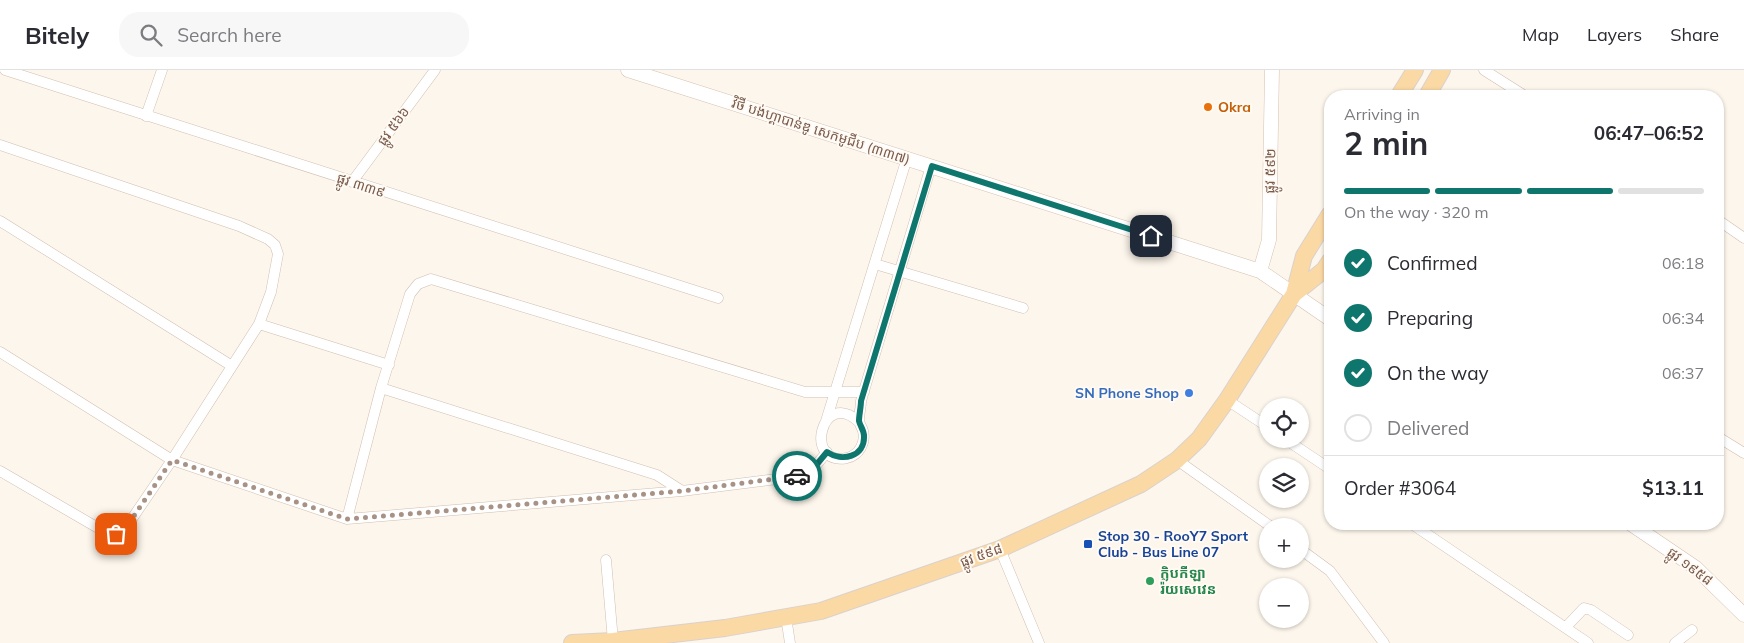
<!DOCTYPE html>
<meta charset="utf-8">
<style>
body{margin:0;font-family:Mulish,"Noto Sans Khmer",sans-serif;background:#f7f7f7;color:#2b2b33;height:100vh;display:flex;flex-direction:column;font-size:19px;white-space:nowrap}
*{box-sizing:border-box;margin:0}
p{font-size:16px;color:#7c7c81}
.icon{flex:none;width:28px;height:28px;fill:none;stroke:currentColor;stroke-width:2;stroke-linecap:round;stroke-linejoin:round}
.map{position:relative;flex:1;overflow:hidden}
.details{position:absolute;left:1324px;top:20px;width:400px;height:440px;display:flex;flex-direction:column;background:#fff;border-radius:20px;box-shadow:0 1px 4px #0004}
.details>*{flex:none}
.tools{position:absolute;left:1259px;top:328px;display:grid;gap:10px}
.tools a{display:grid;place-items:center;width:50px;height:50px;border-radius:50%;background:#fff;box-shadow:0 1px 4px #0004;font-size:25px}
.pin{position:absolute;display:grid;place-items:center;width:42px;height:42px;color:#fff;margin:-21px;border-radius:10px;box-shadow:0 2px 8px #0006}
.courier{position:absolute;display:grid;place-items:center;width:50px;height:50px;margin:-25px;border:4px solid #0f766e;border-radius:50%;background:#fff;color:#222;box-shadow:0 1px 6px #0007}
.summary em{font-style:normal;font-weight:700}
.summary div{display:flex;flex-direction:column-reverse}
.summary{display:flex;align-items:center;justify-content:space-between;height:85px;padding:0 20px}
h1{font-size:32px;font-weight:700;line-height:38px}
.bar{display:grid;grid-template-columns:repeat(4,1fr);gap:8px 5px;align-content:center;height:60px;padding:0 20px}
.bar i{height:6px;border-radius:4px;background:#e1e1e2}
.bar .active{background:#0f766e}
.bar p{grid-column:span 4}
.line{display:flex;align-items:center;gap:12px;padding:0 20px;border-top:1px solid #e1e1e2}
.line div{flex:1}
ol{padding:0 20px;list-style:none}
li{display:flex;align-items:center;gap:15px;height:55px}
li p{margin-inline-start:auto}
li .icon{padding:5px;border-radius:50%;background:#0f766e;color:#fff;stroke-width:4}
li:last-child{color:#7c7c81}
li i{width:28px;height:28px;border:2px solid #e1e1e2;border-radius:50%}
header{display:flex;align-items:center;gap:30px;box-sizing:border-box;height:70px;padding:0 25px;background:#fff;border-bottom:1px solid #e1e1e2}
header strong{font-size:24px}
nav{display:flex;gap:28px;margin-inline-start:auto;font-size:18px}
.search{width:350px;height:45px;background:#f7f7f7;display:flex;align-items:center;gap:12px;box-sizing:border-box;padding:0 18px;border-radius:20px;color:#7c7c81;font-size:19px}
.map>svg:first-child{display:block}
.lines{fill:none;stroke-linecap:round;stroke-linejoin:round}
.street-casing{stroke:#d1beb0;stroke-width:11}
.secondary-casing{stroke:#d6c0b0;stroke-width:15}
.primary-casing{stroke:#dad1cd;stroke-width:18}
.street{stroke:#fff;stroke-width:10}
.secondary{stroke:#fff;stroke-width:14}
.primary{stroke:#fbd9a5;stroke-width:16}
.done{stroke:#a89285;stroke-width:5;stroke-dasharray:0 9}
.route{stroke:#0f766e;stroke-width:6}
.food-dot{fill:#e8710a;stroke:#fffaf3;stroke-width:2}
.shop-dot{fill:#3f7fe0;stroke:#fffaf3;stroke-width:2}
.transit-dot{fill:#1a4fb4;stroke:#fffaf3;stroke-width:2}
.leisure-dot{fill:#2e9e5b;stroke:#fffaf3;stroke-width:2}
.labels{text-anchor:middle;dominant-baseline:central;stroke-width:4;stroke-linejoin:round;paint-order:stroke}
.food-label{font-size:14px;font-weight:bold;fill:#c56008;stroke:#fffaf3;text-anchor:start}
.street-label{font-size:14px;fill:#7a5c4d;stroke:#fffaf3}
.shop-label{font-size:14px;font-weight:bold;fill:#366cbe;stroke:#fffaf3;text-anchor:end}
.transit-label{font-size:14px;font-weight:bold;fill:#164399;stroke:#fffaf3;text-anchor:start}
.leisure-label{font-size:14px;font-weight:bold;fill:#27864d;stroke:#fffaf3;text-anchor:start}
</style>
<header>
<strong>Bitely</strong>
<div class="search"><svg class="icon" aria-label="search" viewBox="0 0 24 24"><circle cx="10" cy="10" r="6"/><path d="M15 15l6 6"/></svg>Search here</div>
<nav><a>Map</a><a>Layers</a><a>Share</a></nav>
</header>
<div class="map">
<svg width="1744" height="573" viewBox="0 0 1744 573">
<rect width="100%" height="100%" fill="#fdf6ec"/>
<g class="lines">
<defs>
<path id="street" d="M5 0 718 228
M1484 0 1525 26
M146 46 162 0
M0 75 239 156 268 169 275 175 278 184 271 222 259 254 172 390 125 459 116 465 105 462 0 401
M352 112 435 0
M1718 150 1744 168
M0 151 232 296
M875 194 1023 238
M259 254 389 295
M0 282 172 390 347 449 682 421 808 405 827 382
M381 318 657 405 682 421
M1227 330 1268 357
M826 351 907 88
M859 352C821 317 803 397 847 388 859 385 866 373 863 361 862 357 859 354 859 350 859 344 861 337 861 331L931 96
M1718 367 1744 383
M1285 369 1330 399
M1177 390 1270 456
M347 449 381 318 410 224 418 214 431 209 805 322H864
M1412 454 1588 573
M1000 479 1039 573
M1300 479 1330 501 1384 573
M606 490 613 571
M786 547 790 573
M1566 557 1584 538 1591 540 1628 565
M1675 573 1692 560"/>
<path id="secondary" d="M628 0 1260 201 1330 249
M1260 201 1269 170 1272 0
M1631 454 1696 498 1744 545"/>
<path id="primary" d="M1399 26 1415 0
M1427 26 1442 0
M1294 224 1324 200 1330 191
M572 573 613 571 725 558 821 541 1000 479 1141 414 1177 390 1199 369 1227 330 1294 224 1304 186 1330 144"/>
</defs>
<use href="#street" class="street-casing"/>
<use href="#secondary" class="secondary-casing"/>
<use href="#primary" class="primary-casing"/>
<use href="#street" class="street"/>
<use href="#secondary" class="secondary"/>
<use href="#primary" class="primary"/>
</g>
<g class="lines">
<path class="done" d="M116 464 125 459 172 390 347 449 682 421 797 406"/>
<path class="route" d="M797 406 808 405 827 382C842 392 865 387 864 366 864 360 860 356 859 351 859 345 861 337 861 331L932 96 1151 166"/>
</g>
<circle class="food-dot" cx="1208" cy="37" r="5"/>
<circle class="shop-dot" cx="1189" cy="323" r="5"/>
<rect class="transit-dot" x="1083" y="469" width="10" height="10" rx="2.5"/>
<circle class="leisure-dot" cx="1150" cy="511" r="5"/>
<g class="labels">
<g class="food-label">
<text x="1218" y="37">Okra</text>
</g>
<g class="street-label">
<text transform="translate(393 56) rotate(-54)">ផ្លូវ ៥៦៦</text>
<text transform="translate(821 61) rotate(18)">វិថី បង់ហ្គាបាន់ឌូ សេកមូជីប (៣៣៧)</text>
<text transform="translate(1270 101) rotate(-89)">ផ្លូវ ៥៩២</text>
<text transform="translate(361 115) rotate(18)">ផ្លូវ ៣៣៩</text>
<text transform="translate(981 485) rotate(-20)">ផ្លូវ ៥៩៨</text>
<text transform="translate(1690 496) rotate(37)">ផ្លូវ ១៩៥៨</text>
</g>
<g class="shop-label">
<text x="1179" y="323">SN Phone Shop</text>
</g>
<g class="transit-label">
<text x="1098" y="466">Stop 30 - RooY7 Sport<tspan x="1098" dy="16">Club - Bus Line 07</tspan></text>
</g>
<g class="leisure-label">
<text x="1160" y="503">ក្លិបកីឡា<tspan x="1160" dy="16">រ៉យសេវេន</tspan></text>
</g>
</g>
</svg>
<div class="tools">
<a><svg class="icon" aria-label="locate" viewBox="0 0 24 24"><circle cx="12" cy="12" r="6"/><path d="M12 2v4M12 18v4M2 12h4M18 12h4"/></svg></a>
<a><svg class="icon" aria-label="layers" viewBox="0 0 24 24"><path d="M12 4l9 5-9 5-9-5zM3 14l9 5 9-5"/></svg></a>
<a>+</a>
<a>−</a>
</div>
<div class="pin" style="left:116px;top:464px;background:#ea580c"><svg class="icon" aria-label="bag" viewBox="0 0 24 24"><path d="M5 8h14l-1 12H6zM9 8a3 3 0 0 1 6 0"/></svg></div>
<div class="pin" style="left:1151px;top:166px;background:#1f2937"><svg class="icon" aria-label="home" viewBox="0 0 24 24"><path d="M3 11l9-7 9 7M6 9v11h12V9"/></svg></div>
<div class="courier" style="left:797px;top:406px"><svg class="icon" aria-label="car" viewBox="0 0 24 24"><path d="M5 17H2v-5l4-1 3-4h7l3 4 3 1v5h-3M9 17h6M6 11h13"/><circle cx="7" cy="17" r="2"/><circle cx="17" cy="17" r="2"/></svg></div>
<section class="details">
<div class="summary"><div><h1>2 min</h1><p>Arriving in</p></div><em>06:47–06:52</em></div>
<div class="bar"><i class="active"></i><i class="active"></i><i class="active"></i><i></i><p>On the way · 320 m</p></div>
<ol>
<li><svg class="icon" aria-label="check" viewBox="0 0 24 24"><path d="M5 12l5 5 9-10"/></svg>Confirmed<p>06:18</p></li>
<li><svg class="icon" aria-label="check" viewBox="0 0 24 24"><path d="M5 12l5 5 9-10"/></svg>Preparing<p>06:34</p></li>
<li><svg class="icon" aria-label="check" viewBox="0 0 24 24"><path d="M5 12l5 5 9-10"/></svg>On the way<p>06:37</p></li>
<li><i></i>Delivered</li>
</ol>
<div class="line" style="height:65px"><div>Order #3064</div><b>$13.11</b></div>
</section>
</div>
